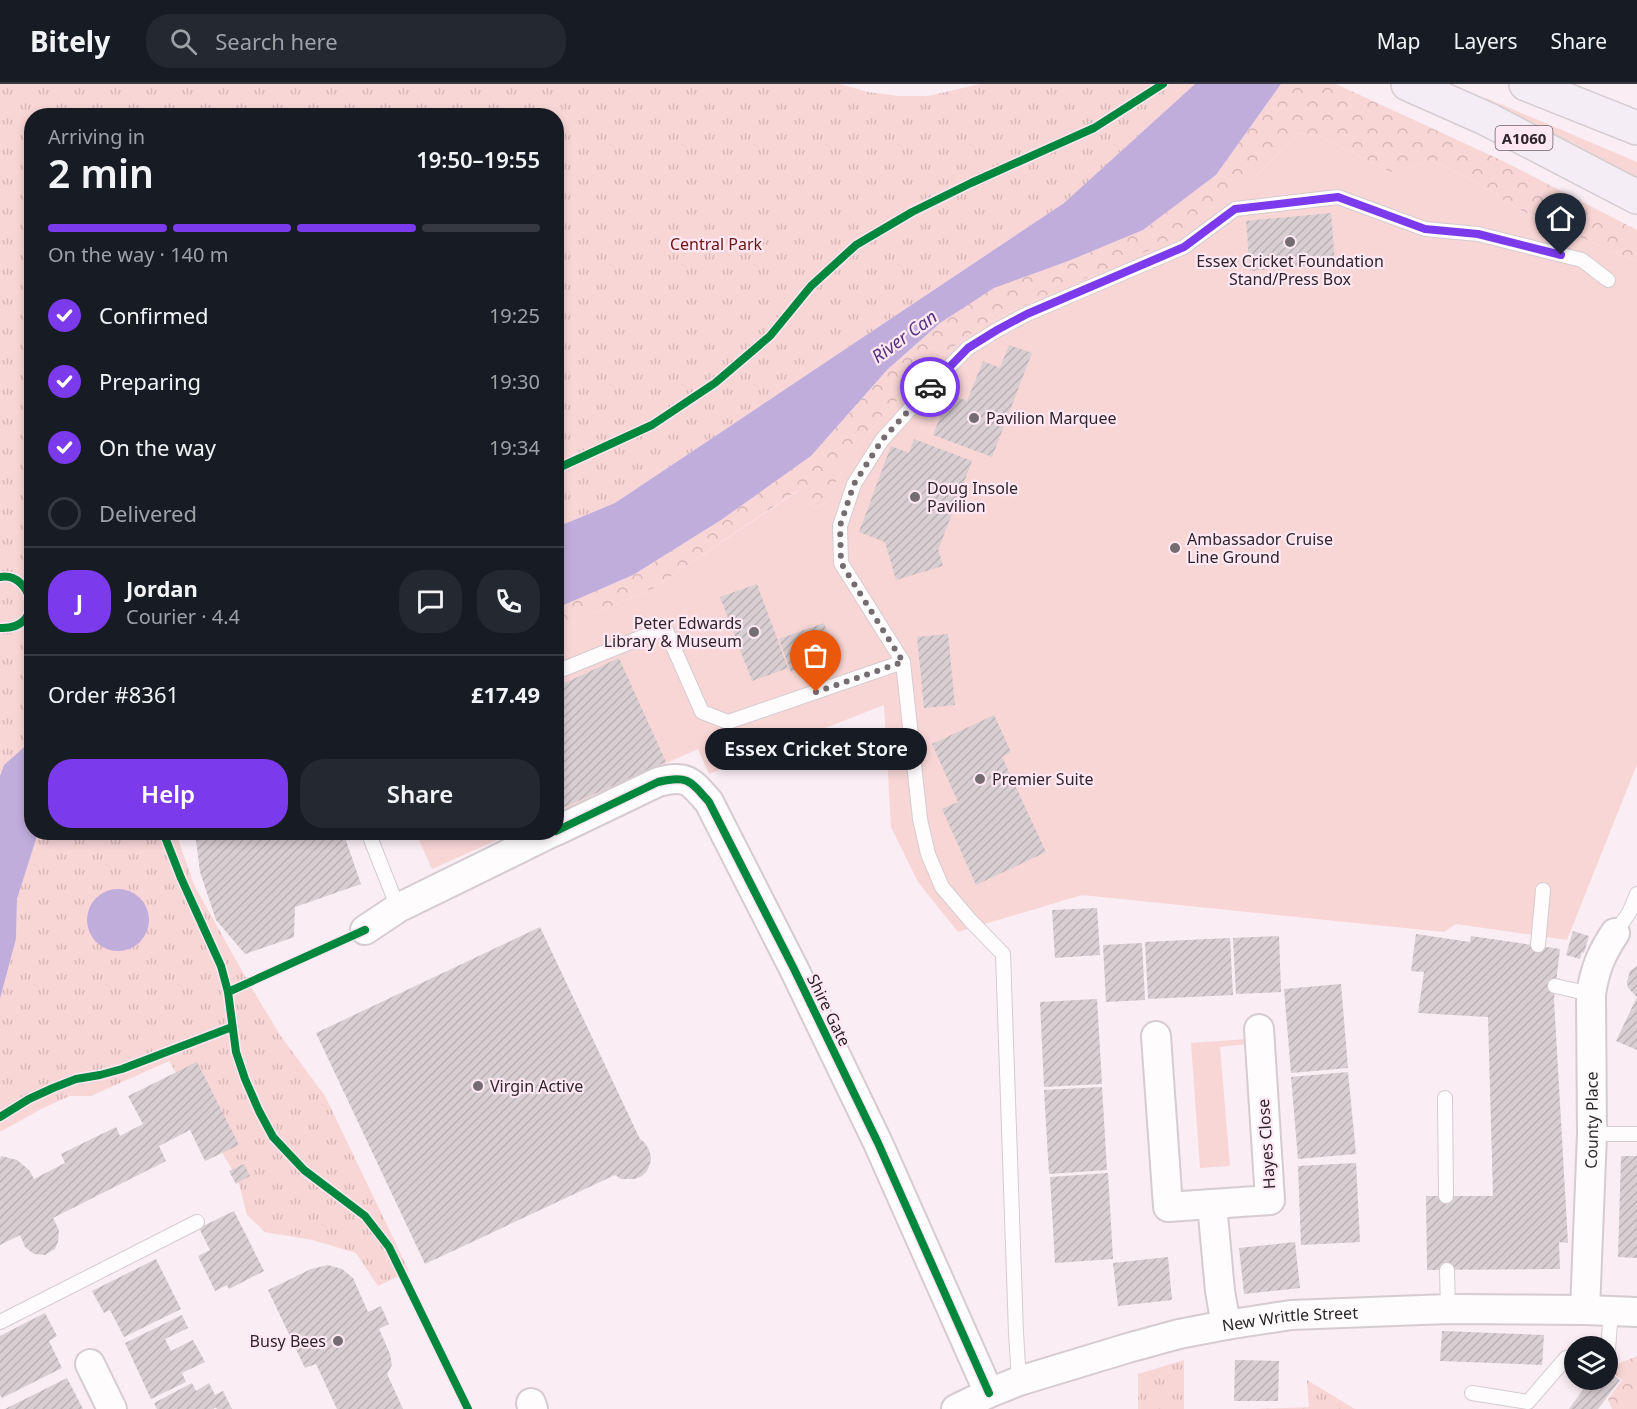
<!DOCTYPE html>
<meta charset="utf-8">
<style>
body{margin:0;font-family:"Noto Sans",sans-serif;background:#242831;color:#f1f3f6;height:100vh;display:flex;flex-direction:column;font-size:22px;white-space:nowrap}
*{box-sizing:border-box;margin:0}
p{font-size:20px;color:#9ea1a6}
.icon{flex:none;width:33px;height:33px;fill:none;stroke:currentColor;stroke-width:2;stroke-linecap:round;stroke-linejoin:round}
.map{position:relative;flex:1;overflow:hidden}
.drawer{position:absolute;left:24px;top:24px;width:540px;height:732px;display:flex;flex-direction:column;background:#171b24;border-radius:24px;box-shadow:0 3px 9px #0003}
.drawer>*{flex:none}
.buttons{position:absolute;left:1564px;top:1252px;display:grid;gap:12px}
.buttons a{display:grid;place-items:center;width:54px;height:54px;border-radius:50%;background:#171b24;box-shadow:0 3px 9px #0003;font-size:30px}
.pin{position:absolute;display:grid;place-items:center;width:51px;height:51px;color:#fff;margin:-62px -26px;border-radius:50% 50% 50% 0;rotate:-45deg;box-shadow:0 0 6px #0007}
.pin .icon{rotate:45deg}
.courier{position:absolute;display:grid;place-items:center;width:60px;height:60px;margin:-30px;border:4px solid #7c3aed;border-radius:50%;background:#fff;color:#222;box-shadow:0 2px 8px #0007}
.bubble{position:absolute;height:42px;border-radius:21px;background:#171b24;box-shadow:0 3px 9px #0003;font-size:20px;font-weight:600;line-height:42px;text-align:center}
.overview em{font-style:normal;font-weight:600}
.overview div{display:flex;flex-direction:column-reverse}
.overview{display:flex;align-items:center;justify-content:space-between;height:102px;padding:0 24px}
h1{font-size:39px;font-weight:600;line-height:45px}
.bar{display:grid;grid-template-columns:repeat(4,1fr);gap:9px 6px;align-content:center;height:72px;padding:0 24px}
.bar i{height:8px;border-radius:4px;background:#363941}
.bar .on{background:#7c3aed}
.bar p{grid-column:span 4}
.line{display:flex;align-items:center;gap:15px;padding:0 24px;border-top:2px solid #363941}
.line div{flex:1}
.round{display:grid;place-items:center;flex:none;width:63px;height:63px;border-radius:24px;background:#242831}
ol{padding:0 24px;list-style:none}
li{display:flex;align-items:center;gap:18px;height:66px}
li p{margin-inline-start:auto}
li .icon{padding:6px;border-radius:50%;background:#7c3aed;color:#fff;stroke-width:4}
li:last-child{color:#9ea1a6}
li i{width:33px;height:33px;border:3px solid #363941;border-radius:50%}
.action{display:flex;gap:12px;margin-top:auto;padding:12px 24px}
.action a{flex:1;height:69px;border-radius:24px;background:#7c3aed;color:#fff;font-size:24px;font-weight:600;line-height:69px;text-align:center}
.action a+a{background:#242831;color:#f1f3f6}
header{display:flex;align-items:center;gap:36px;box-sizing:border-box;height:84px;padding:0 30px;background:#171b24;border-bottom:2px solid #363941}
header strong{font-size:28px}
nav{display:flex;gap:33px;margin-inline-start:auto;font-size:21px}
.search{width:420px;height:54px;background:#242831;display:flex;align-items:center;gap:15px;box-sizing:border-box;padding:0 21px;border-radius:24px;color:#9ea1a6;font-size:22px}
.map>svg:first-child{display:block}
.grass{fill:#f9d6d6}
.forest{fill:url(#forest-crowns)}
.park{fill:url(#park-tufts)}
.water{fill:#c1addc}
.building{fill:url(#building-hatch)}
.lines{fill:none;stroke-linecap:round;stroke-linejoin:round}
.service-casing{stroke:#d5cbd0;stroke-width:16}
.minor-casing{stroke:#d5cbd0;stroke-width:32}
.primary-casing{stroke:#d4cdd0;stroke-width:36}
.service{stroke:#fefcfd;stroke-width:14}
.minor{stroke:#fefcfd;stroke-width:28}
.primary{stroke:#f5edf5;stroke-width:33}
.cycleway-casing{stroke:#ffe8f4;stroke-width:11}
.cycleway{stroke:#00873e;stroke-width:8}
.done{stroke:#756c71;stroke-width:6;stroke-dasharray:0 10.8}
.route{stroke:#7c3aed;stroke-width:8}
.poi-dot{fill:#756c71;stroke:#ffe8f4;stroke-width:2}
.labels{text-anchor:middle;dominant-baseline:central;stroke-width:4.5;stroke-linejoin:round;paint-order:stroke}
.shield{fill:#ffe8f4;stroke:#6d6067;stroke-width:1.5}
.shield-label{font-size:15px;font-weight:bold;fill:#2e262a}
.park-label{font-size:16px;fill:#6e1313;stroke:#ffe8f4}
.poi-label{font-size:16px;fill:#2e262a;stroke:#ffe8f4;text-anchor:start}
.street-label{font-size:16px;fill:#2e262a;stroke:#ffe8f4}
.water-label{font-size:18px;font-style:italic;fill:#563682;stroke:#ffe8f4}
</style>
<header>
<strong>Bitely</strong>
<div class="search"><svg class="icon" aria-label="search" viewBox="0 0 24 24"><circle cx="10" cy="10" r="6"/><path d="M15 15l6 6"/></svg>Search here</div>
<nav><a>Map</a><a>Layers</a><a>Share</a></nav>
</header>
<div class="map">
<svg width="1637" height="1325" viewBox="0 0 1637 1325">
<defs>
<pattern id="forest-crowns" width="20" height="18" patternUnits="userSpaceOnUse" patternTransform="scale(1.5)"><rect width="20" height="18" fill="#f9d6d6"/><path d="M2 6a3 3 0 1 1 6 0M12 15a3 3 0 1 1 6 0" fill="none" stroke="#d6b8b8"/></pattern>
<pattern id="park-tufts" width="24" height="20" patternUnits="userSpaceOnUse" patternTransform="scale(1.5)"><rect width="24" height="20" fill="#f9d6d6"/><path d="M3 7l-1-3M5 7V3M7 7l1-3M15 17l-1-3M17 17v-4M19 17l1-3" fill="none" stroke="#d6b8b8"/></pattern>
<pattern id="building-hatch" width="6" height="6" patternUnits="userSpaceOnUse" patternTransform="scale(1.5)"><rect width="6" height="6" fill="#d9ced2"/><path d="M-1 1l2-2M0 6l6-6M5 7l2-2" fill="none" stroke="#bbb1b4"/></pattern>
</defs>
<rect width="100%" height="100%" fill="#faedf4"/>
<path class="grass" d="M1486 14 1637 78V96L1484 18Z
M1298 49 1316 51 1391 88 1431 76 1472 96 1518 125 1613 168 1637 177V680L1567 856 1456 840 1444 848 1082 811 958 848 918 798 891 743 884 621 709 690 698 665 557 729V545L652 505 798 407 808 420 817 424 828 417 843 383 883 331 938 274 982 242 1038 215 1257 91Z
M416 749H513L432 785Z
M1247 955 1248 960 1220 963 1230 1082 1200 1084 1191 959Z"/>
<path class="forest" d="M1281 0H1336L1505 78 1637 146V177L1613 168 1518 125 1472 96 1431 76 1391 88 1316 51 1298 49 1257 91 1177 154 1038 215 982 242 938 274 883 331 843 383 828 417 817 424 808 420 797 407 652 505 557 545V524L633 491 721 436 811 372 887 286 940 239 994 203 1071 176 1143 146 1216 91Z
M1637 1272V1325H1612L1608 1315 1622 1296 1610 1287 1620 1279Z"/>
<path class="park" d="M0 0H840L868 8 898 12H929L979 0H1195L1064 119 615 419 557 443 556 32H32V657L4 681 0 692Z
M38 749H176L194 801 250 901 280 951 325 1012 409 1187 378 1202 356 1169 312 1156 265 1148 247 1131 238 1096 169 977 91 1012H70L43 1024 0 1048V915L16 855 17 815Z
M1184 1276V1325H1138V1290Z
M1307 1296 1355 1325H1255L1309 1323Z"/>
<path class="water" d="M1195 0H1281L1216 91 1143 146 1071 176 994 204 940 239 887 286 811 372 721 436 633 491 557 524V443L615 419 1064 119Z
M31 657 32 748 38 749 17 815 16 855 0 915V692L4 681Z
M87 836a31 31 0 1 1 62 0a31 31 0 1 1-62 0Z"/>
<path class="building" d="M1331 129 1335 179 1250 187 1246 137Z
M1009 261 1032 269 992 373 933 351 949 310 967 317 983 277 1000 284Z
M914 355 972 377 939 464H938L943 482 896 496 885 458 859 448 891 362 909 369Z
M757 500 788 584 752 597 720 513Z
M824 539 836 572 791 588 779 555Z
M948 550 955 621 924 624 917 553Z
M619 574 666 678 556 727V603Z
M994 631 1011 668 1002 673 1046 768 976 801 942 725 958 718 932 660Z
M195 748H343L361 800 295 823 294 853 245 870 216 836 200 788Z
M1097 824 1100 871 1055 874 1052 826Z
M540 843 640 1055 645 1059 649 1066 651 1073 650 1080 647 1087 642 1092 635 1095H621L615 1091 425 1180 316 949Z
M1573 847 1589 852 1584 869 1582 868 1580 875 1566 871Z
M1416 850 1470 858 1471 852 1560 865 1554 915 1568 1159 1559 1158 1560 1185 1427 1186 1426 1112H1493L1488 933 1418 929 1424 888 1411 887Z
M1279 852 1281 908 1236 910 1233 854Z
M1230 854 1233 911 1148 915 1145 858Z
M1142 859 1145 916 1106 918 1103 861Z
M1637 882V966L1616 957 1637 913 1628 904 1627 898 1630 887Z
M1341 900 1348 984 1291 989 1284 905Z
M1097 915 1102 1000 1044 1003 1040 918Z
M197 978 239 1061 205 1077 190 1046 159 1062 166 1077 53 1134 59 1146 58 1158 55 1165 45 1171 34 1170 25 1163 20 1151 0 1161V1076L1 1072 17 1076 29 1086 34 1095 65 1079 61 1070 116 1043 120 1052 143 1040 128 1012Z
M1348 988 1356 1070 1298 1075 1291 993Z
M1102 1003 1107 1086 1049 1090 1044 1006Z
M1621 1072H1637V1174L1618 1173Z
M1356 1079 1360 1158 1301 1161 1298 1082Z
M244 1080 250 1092 236 1100 229 1087Z
M1108 1089 1113 1175 1055 1179 1050 1093Z
M234 1127 264 1187 229 1205 227 1201 215 1207 198 1172 210 1166 199 1144Z
M1295 1158 1300 1204 1244 1210 1239 1164Z
M1168 1173 1172 1216 1118 1222 1113 1179Z
M156 1175 181 1225 124 1253 110 1226 104 1229 92 1207Z
M328 1181 342 1185 353 1194 368 1228 381 1222 389 1240 379 1245 390 1270 392 1281 387 1290 403 1325H337L316 1280 305 1284 268 1206 311 1185Z
M45 1229 57 1252 49 1257 62 1284 2 1314 0 1311V1252Z
M182 1231 188 1244 165 1255 171 1267 193 1256 205 1278 182 1289 186 1298 151 1315 125 1259Z
M1442 1247 1544 1251 1542 1281 1440 1277Z
M1235 1276 1279 1277 1278 1317H1234Z
M1608 1287 1620 1296 1598 1325H1569L1590 1296H1608Z
M67 1294 83 1325H5Z
M192 1299 196 1307 209 1299 215 1311 223 1307 232 1325H217L216 1323 213 1325H157L154 1319Z"/>
<g class="lines">
<defs>
<path id="service" d="M903 578 841 479 840 442 854 400 882 356 938 294 968 264 997 246 1027 230 1184 163 1235 125 1338 113 1425 145 1478 150 1582 176 1608 196
M556 588 665 544 702 628 728 638 903 578 920 735 928 770 942 803 970 836 1003 870 1016 1249 1019 1297
M368 748 398 824
M1615 849 1629 829 1637 810
M1538 861 1543 806
M1555 902 1591 910
M1445 1014 1446 1112
M1592 1050H1637
M1447 1186 1448 1225
M0 1238 197 1138
M1608 1265 1611 1227
M1472 1309 1528 1318 1566 1274 1575 1272"/>
<g id="minor">
<path d="M556 747 658 698C687 691 690 696 709 718L794 885 878 1059 989 1309"/>
<path d="M365 846 398 824 553 748"/>
<path d="M1156 952 1168 1123 1270 1116 1259 945"/>
<path d="M1212 1120 1220 1207 1226 1241"/>
<path id="s1" d="M1585 1226 1592 1050 1591 910C1595 885 1601 870 1615 849"/>
<path d="M90 1280 112 1325"/>
<path d="M531 1319 533 1325"/>
<path id="s2" d="M956 1325 989 1309 1019 1297 1128 1264 1179 1250 1226 1241 1291 1231 1448 1225 1585 1226 1637 1228"/>
</g>
<path id="primary" d="M1408 0 1487 35 1637 113
M1526 0 1637 44"/>
</defs>
<use href="#service" class="service-casing"/>
<use href="#minor" class="minor-casing"/>
<use href="#primary" class="primary-casing"/>
<use href="#service" class="service"/>
<use href="#minor" class="minor"/>
<use href="#primary" class="primary"/>
<defs>
<path id="cycleway" d="M556 385 652 341 715 299 770 252 811 202 856 161 912 128 971 99 1094 44 1163 0
M0 493C32 487 47 546 0 544
M556 747 658 698C687 691 690 696 709 718L794 885 878 1059 989 1309
M163 748 181 794 221 882 228 908 236 968 245 995 259 1027 273 1053 304 1086 365 1132 389 1163 468 1325
M228 908 365 846
M0 1033 29 1015 53 1004 76 995 100 991 122 985 232 943"/>
</defs>
<use href="#cycleway" class="cycleway-casing"/>
<use href="#cycleway" class="cycleway"/>
</g>
<g class="lines">
<path class="done" d="M816 608 903 578 841 479 840 442 854 400 882 356 930 303"/>
<path class="route" d="M930 303 968 264 997 246 1027 230 1184 163 1235 125 1338 113 1425 145 1478 150 1561 171"/>
</g>
<g class="poi-dot">
<circle cx="1290" cy="158" r="6"/>
<circle cx="974" cy="334" r="6"/>
<circle cx="915" cy="413" r="6"/>
<circle cx="1175" cy="464" r="6"/>
<circle cx="754" cy="548" r="6"/>
<circle cx="980" cy="695" r="6"/>
<circle cx="478" cy="1002" r="6"/>
<circle cx="338" cy="1257" r="6"/>
</g>
<g class="labels">
<rect class="shield" x="1495.5" y="42" width="57" height="24" rx="4.5"/>
<g class="shield-label">
<text x="1524" y="54">A1060</text>
</g>
<g class="park-label">
<text x="716" y="160">Central Park</text>
</g>
<g class="poi-label">
<text x="1290" y="177" text-anchor="middle">Essex Cricket Foundation<tspan x="1290" dy="18">Stand/Press Box</tspan></text>
<text x="986" y="334">Pavilion Marquee</text>
<text x="927" y="404">Doug Insole<tspan x="927" dy="18">Pavilion</tspan></text>
<text x="1187" y="455">Ambassador Cruise<tspan x="1187" dy="18">Line Ground</tspan></text>
<text x="742" y="539" text-anchor="end">Peter Edwards<tspan x="742" dy="18">Library &amp; Museum</tspan></text>
<text x="992" y="695">Premier Suite</text>
<text x="490" y="1002">Virgin Active</text>
<text x="326" y="1257" text-anchor="end">Busy Bees</text>
</g>
<g class="street-label">
<text transform="translate(829 926) rotate(64)">Shire Gate</text>
<text stroke="none"><textPath href="#s1" startOffset="190">County Place</textPath></text>
<text transform="translate(1266 1060) rotate(-94)">Hayes Close</text>
<text stroke="none"><textPath href="#s2" startOffset="348">New Writtle Street</textPath></text>
</g>
<g class="water-label">
<text transform="translate(904 252) rotate(-36)">River Can</text>
</g>
</g>
</svg>
<div class="buttons">
<a><svg class="icon" aria-label="layers" viewBox="0 0 24 24"><path d="M12 4l9 5-9 5-9-5zM3 14l9 5 9-5"/></svg></a>
</div>
<div class="pin" style="left:816px;top:608px;background:#ea580c"><svg class="icon" aria-label="bag" viewBox="0 0 24 24"><path d="M5 8h14l-1 12H6zM9 8a3 3 0 0 1 6 0"/></svg></div>
<div class="pin" style="left:1561px;top:171px;background:#1f2937"><svg class="icon" aria-label="home" viewBox="0 0 24 24"><path d="M3 11l9-7 9 7M6 9v11h12V9"/></svg></div>
<div class="courier" style="left:930px;top:303px"><svg class="icon" aria-label="car" viewBox="0 0 24 24"><path d="M5 17H2v-5l4-1 3-4h7l3 4 3 1v5h-3M9 17h6M6 11h13"/><circle cx="7" cy="17" r="2"/><circle cx="17" cy="17" r="2"/></svg></div>
<div class="bubble" style="left:705px;top:644px;width:222px">Essex Cricket Store</div>
<section class="drawer">
<div class="overview"><div><h1>2 min</h1><p>Arriving in</p></div><em>19:50–19:55</em></div>
<div class="bar"><i class="on"></i><i class="on"></i><i class="on"></i><i></i><p>On the way · 140 m</p></div>
<ol>
<li><svg class="icon" aria-label="check" viewBox="0 0 24 24"><path d="M5 12l5 5 9-10"/></svg>Confirmed<p>19:25</p></li>
<li><svg class="icon" aria-label="check" viewBox="0 0 24 24"><path d="M5 12l5 5 9-10"/></svg>Preparing<p>19:30</p></li>
<li><svg class="icon" aria-label="check" viewBox="0 0 24 24"><path d="M5 12l5 5 9-10"/></svg>On the way<p>19:34</p></li>
<li><i></i>Delivered</li>
</ol>
<div class="line" style="height:108px"><b class="round" style="background:#7c3aed;color:#fff">J</b><div><b>Jordan</b><p>Courier · 4.4</p></div><a class="round"><svg class="icon" aria-label="chat" viewBox="0 0 24 24"><path d="M4 5h16v11H9l-5 4z"/></svg></a><a class="round"><svg class="icon" aria-label="phone" viewBox="0 0 24 24"><path d="M5 4h4l2 5-3 2q2 4 5 5l2-3 5 2v4C11 20 4 13 5 4z"/></svg></a></div>
<div class="line" style="height:78px"><div>Order #8361</div><b>£17.49</b></div>
<div class="action"><a>Help</a><a>Share</a></div>
</section>
</div>
